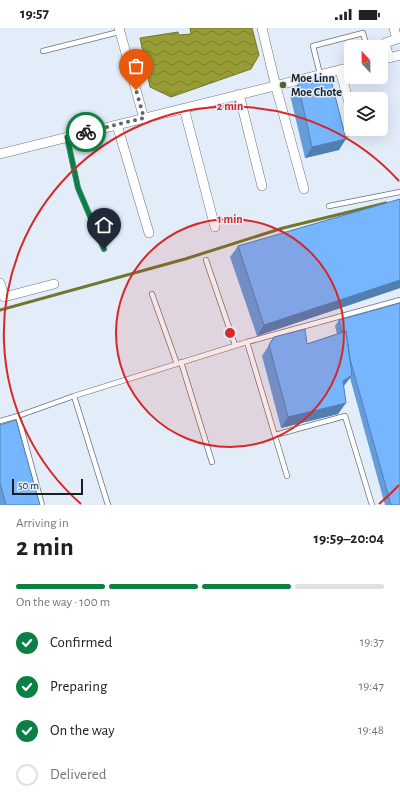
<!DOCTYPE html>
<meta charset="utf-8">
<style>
body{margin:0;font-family:"Alegreya Sans",sans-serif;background:#f6f6f6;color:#202124;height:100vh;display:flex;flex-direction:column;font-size:15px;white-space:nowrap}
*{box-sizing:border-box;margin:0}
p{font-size:13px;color:#757577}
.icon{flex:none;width:22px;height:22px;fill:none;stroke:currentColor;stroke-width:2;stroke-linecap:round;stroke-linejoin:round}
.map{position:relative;height:477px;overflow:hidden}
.sheet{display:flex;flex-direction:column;background:#fff;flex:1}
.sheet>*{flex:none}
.needle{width:26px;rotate:338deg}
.controls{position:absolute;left:344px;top:12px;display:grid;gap:8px}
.controls a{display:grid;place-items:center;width:44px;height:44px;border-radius:6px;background:#fff;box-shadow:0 4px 16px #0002;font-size:20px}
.scale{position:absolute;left:12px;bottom:10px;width:71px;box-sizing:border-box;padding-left:4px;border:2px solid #1b1e22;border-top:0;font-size:11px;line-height:14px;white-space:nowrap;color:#1b1e22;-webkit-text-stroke:3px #e2edf9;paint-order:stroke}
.pin{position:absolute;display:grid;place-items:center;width:34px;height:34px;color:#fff;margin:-41px -17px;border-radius:50% 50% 50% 0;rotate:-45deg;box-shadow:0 0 4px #0007}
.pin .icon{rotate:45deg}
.courier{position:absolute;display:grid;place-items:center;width:40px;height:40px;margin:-20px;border:3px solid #0b8043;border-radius:50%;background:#fff;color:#222;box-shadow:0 1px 5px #0007}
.overview em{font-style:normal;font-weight:600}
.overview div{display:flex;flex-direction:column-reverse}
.overview{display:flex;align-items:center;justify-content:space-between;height:68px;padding:0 16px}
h1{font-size:26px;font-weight:600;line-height:30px}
.bar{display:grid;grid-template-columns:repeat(4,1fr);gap:6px 4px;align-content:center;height:48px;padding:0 16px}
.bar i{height:5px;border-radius:3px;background:#e0e0e0}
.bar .on{background:#0b8043}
.bar p{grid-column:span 4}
ol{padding:0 16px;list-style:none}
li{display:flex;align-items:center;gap:12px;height:44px}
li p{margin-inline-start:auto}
li .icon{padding:4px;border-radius:50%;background:#0b8043;color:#fff;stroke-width:4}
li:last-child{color:#757577}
li i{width:22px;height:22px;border:2px solid #e0e0e0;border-radius:50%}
.status{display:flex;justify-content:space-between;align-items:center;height:28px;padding:0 20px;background:#fff;direction:ltr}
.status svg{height:11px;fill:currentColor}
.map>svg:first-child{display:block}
.water{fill:url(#water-waves);stroke:#72762f}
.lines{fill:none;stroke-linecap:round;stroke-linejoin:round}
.stream{stroke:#72762f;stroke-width:3}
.lane-casing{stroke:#6b747f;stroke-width:6}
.street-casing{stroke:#6b747f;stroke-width:10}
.lane{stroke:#fff;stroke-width:4.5}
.street{stroke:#fff;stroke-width:9}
.wall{fill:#659ddb}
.shaded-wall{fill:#527fb2}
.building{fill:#75b6ff;stroke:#527fb2}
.done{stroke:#61666d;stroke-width:4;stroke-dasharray:0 7.2}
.route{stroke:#0b8043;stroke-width:5}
.ring{fill:none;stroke:#d62828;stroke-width:2}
.poi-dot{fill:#5b5e2b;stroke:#e2edf9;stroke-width:1.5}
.labels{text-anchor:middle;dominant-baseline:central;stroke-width:3;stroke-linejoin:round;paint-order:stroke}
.poi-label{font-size:12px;font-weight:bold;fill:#1b1e22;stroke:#e2edf9;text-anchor:start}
.centre{fill:#d62828;stroke:#e2edf9;stroke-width:2}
.ring-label{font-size:12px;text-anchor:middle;font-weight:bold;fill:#d62828;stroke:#e2edf9;stroke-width:3;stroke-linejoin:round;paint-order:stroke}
</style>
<div class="status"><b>19:57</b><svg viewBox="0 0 49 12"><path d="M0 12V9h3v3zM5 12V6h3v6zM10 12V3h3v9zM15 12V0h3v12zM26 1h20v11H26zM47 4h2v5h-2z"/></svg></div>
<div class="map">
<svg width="400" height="477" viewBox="0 0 400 477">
<defs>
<pattern id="water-waves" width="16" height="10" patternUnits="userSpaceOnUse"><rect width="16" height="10" fill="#979c35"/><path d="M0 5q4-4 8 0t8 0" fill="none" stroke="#7a7f2c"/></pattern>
</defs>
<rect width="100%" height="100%" fill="#e2edf9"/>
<path class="water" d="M190 0H252L259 27 251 41 171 69 150 59 140 10 178 4 179 7 191 6Z"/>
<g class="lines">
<path class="stream" d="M0 282 185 231 283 200 386 175"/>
<defs>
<path id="lane" d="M43 23 119 4
M320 46 313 18 363 5 367 19
M67 109 78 160 104 221
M329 178 400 164
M206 232 235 317
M152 266 177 336
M247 314 287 448
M181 334 212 434
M74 368 108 477
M18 388 42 477
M0 393 18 388 74 368 247 314 400 272
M275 407 345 388 372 477"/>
<path id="street" d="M119 0 144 91
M262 0 276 59 304 161
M389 30 385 15 397 11 394 0
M381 32 400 27
M340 42 351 82
M239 66 262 158
M184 80 215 199
M117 97 149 205
M342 105 356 101
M0 126 351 39
M0 255 4 269 54 256"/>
</defs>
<use href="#lane" class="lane-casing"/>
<use href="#street" class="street-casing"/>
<use href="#lane" class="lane"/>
<use href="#street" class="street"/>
</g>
<path class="wall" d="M298 56 339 122 305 130 290 67Z
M400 171V260L257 308 230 229 238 218Z
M339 292 400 477H385L350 350 344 358 338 386 281 400 262 328 274 309 307 316 337 306 335 298Z
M0 397 40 477H0Z"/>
<path class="shaded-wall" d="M346 111 339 122 305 130 312 119Z
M400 252V260L257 308 264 297Z
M352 347 344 357 335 364 343 353Z
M346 375 338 386 281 400 288 389Z"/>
<path class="building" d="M330 48 346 111 312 119 298 56Z
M400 171V252L264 297 238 218Z
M400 275V477H391L350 331 346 303 342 304 339 292Z
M305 301 307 316 346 303 352 347 343 353 346 375 288 389 269 317 274 309Z
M16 392 40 477H6L0 455V397Z"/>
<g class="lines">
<path class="done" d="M86 104 144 90 136 62"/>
<path class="route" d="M86 104 67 109 78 160 104 221"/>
</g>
<circle cx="230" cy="305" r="114" fill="#d62828" fill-opacity=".12"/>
<g class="ring">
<circle cx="230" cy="305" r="114"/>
<path d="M399 457A227 227 0 0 1 379 476M81 476A227 227 0 1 1 399 153"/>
</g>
<circle class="poi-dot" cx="283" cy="57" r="4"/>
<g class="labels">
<g class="poi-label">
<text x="291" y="50">Moe Linn<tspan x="291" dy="14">Moe Chote</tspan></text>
</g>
</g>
<circle cx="230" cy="305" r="6" class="centre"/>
<g class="ring-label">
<text x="230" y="82">2 min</text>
<text x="230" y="195">1 min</text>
</g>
</svg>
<div class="controls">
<a><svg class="needle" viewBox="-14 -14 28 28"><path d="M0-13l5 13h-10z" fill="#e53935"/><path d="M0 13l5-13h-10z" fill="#757577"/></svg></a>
<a><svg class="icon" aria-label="layers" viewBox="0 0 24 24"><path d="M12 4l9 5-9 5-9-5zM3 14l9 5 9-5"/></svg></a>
</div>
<div class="scale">50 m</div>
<div class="pin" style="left:136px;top:62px;background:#ea580c"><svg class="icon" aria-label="bag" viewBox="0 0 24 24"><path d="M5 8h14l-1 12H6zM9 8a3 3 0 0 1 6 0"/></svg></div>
<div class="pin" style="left:104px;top:221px;background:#1f2937"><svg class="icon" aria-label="home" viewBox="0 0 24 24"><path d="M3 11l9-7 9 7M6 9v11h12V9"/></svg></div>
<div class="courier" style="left:86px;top:104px"><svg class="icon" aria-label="bike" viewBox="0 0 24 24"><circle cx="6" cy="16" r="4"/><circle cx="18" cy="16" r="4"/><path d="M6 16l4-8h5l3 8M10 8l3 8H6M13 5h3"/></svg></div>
</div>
<section class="sheet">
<div class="overview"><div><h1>2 min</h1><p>Arriving in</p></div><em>19:59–20:04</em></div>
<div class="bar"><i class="on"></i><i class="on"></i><i class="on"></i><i></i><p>On the way · 100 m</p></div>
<ol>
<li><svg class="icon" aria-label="check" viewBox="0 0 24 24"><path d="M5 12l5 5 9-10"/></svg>Confirmed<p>19:37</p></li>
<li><svg class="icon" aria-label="check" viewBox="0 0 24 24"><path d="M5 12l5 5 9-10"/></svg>Preparing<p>19:47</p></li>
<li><svg class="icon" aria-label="check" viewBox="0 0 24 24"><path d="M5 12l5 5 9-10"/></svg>On the way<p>19:48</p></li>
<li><i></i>Delivered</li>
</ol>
</section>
